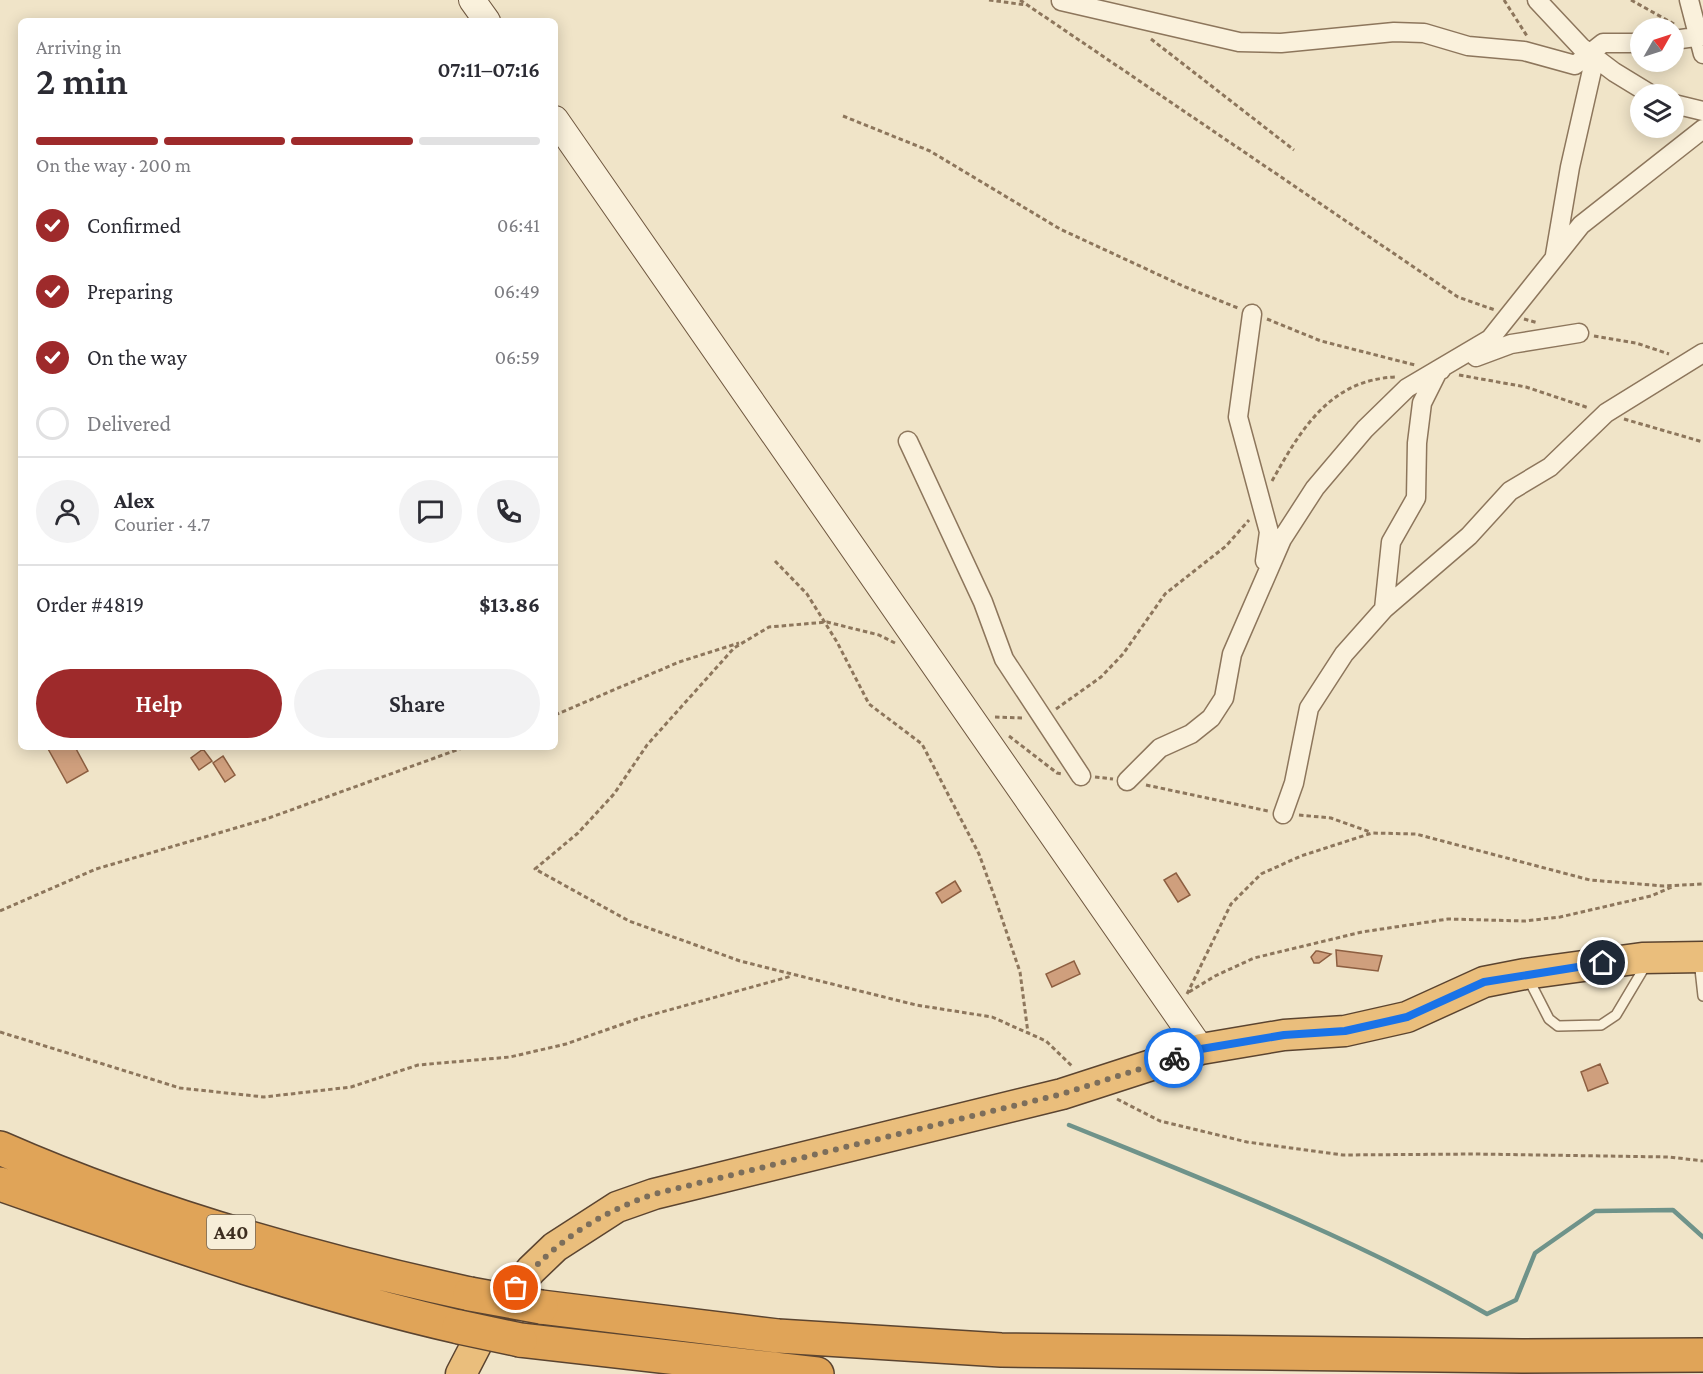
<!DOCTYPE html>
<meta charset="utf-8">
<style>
body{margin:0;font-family:"Crimson Pro",serif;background:#f2f2f3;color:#2b2b33;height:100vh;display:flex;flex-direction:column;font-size:22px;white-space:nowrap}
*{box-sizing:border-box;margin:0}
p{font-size:20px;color:#7c7c81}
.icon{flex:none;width:33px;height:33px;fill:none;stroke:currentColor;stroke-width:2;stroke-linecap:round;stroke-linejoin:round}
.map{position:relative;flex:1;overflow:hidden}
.drawer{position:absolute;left:18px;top:18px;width:540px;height:732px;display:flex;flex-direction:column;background:#fff;border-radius:9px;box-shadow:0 3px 15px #0003}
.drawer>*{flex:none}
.needle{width:39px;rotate:51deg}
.buttons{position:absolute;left:1630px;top:18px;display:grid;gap:12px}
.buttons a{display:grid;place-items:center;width:54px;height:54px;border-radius:50%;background:#fff;box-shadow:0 3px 15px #0003;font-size:30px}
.pin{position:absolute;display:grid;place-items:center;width:51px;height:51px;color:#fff;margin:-26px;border:3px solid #fff;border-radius:50%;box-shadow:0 2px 6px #0007}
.courier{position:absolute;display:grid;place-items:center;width:60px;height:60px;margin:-30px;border:4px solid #1a73e8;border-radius:50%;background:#fff;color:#222;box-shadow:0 2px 8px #0007}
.summary em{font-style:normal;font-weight:600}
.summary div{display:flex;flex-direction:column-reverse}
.summary{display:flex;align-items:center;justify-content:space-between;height:102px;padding:0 18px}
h1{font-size:39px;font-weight:600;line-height:45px}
.bar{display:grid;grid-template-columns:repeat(4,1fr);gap:9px 6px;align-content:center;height:72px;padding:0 18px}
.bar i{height:8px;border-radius:4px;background:#e1e1e2}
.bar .selected{background:#9e2a2b}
.bar p{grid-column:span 4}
.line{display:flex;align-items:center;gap:15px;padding:0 18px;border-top:2px solid #e1e1e2}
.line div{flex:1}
.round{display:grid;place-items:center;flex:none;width:63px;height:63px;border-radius:32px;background:#f2f2f3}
ol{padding:0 18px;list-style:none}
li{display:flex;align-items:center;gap:18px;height:66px}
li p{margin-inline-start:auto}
li .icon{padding:6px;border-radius:50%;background:#9e2a2b;color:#fff;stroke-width:4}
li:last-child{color:#7c7c81}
li i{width:33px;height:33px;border:3px solid #e1e1e2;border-radius:50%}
.action{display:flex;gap:12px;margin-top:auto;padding:12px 18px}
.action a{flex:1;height:69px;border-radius:36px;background:#9e2a2b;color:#fff;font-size:24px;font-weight:600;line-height:69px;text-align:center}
.action a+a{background:#f2f2f3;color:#2b2b33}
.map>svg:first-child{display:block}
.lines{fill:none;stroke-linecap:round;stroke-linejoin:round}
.stream{stroke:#6f938a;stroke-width:4.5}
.building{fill:#cf9f7d;stroke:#8d5f41;stroke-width:1.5}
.service-casing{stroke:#8d765c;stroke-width:12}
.minor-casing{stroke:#8d765c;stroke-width:21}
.secondary-casing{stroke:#6f573f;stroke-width:28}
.trunk-casing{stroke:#5b4430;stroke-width:33}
.motorway-casing{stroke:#5b4430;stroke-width:36}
.path{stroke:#8d765c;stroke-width:3;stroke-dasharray:4.5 3;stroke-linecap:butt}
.service{stroke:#faf1dc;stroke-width:9}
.minor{stroke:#faf1dc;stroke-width:18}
.secondary{stroke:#faf1dc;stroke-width:26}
.trunk{stroke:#eabe7c;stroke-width:30}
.motorway{stroke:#e0a458;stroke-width:33}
.motorway-bridge-casing{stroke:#5b4430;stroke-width:36;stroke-linecap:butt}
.motorway-bridge{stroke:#e0a458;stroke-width:33}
.done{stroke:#7c6e5b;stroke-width:6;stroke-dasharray:0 10.8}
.route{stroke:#1a73e8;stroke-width:8}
.labels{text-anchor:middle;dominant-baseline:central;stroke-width:4.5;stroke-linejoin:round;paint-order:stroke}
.shield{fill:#f7eed8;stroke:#756857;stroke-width:1.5}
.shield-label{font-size:20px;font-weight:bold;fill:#3d2e20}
</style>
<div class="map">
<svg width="1703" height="1374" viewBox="0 0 1703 1374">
<rect width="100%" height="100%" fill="#f0e4c8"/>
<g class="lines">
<path class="stream" d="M1069 1125C1210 1182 1354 1238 1487 1314L1516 1300 1535 1253 1595 1211 1673 1210 1703 1237"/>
</g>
<path class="building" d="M47 747H75L88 771 67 783Z
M203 749 212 761 199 770 191 758Z
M223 756 235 775 225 782 213 763Z
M1176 873 1190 895 1178 902 1164 880Z
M955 881 961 891 942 903 936 893Z
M1336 950 1382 956 1378 971 1337 966Z
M1316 951H1318L1331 954 1319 963H1314L1311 957Z
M1074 961 1080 974 1052 987 1046 974Z
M1600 1064 1608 1083 1588 1091 1581 1072Z"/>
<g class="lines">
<defs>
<path id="service" d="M1699 960 1703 996
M1528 978 1549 1019 1558 1026 1601 1025 1616 1015 1647 963"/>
<path id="minor" d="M1537 0 1581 47 1614 72 1650 94
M1689 0 1703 54
M1061 1 1239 42 1281 43 1394 32 1424 33 1468 46 1524 51 1575 65 1603 43H1641
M1674 40 1703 36
M1674 104 1703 111
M1555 255 1570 167 1595 57
M1252 314 1238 417 1269 532 1265 561
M1476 357 1511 344 1579 333
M908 441 983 602 1004 659 1081 776
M1384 609 1391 542 1416 498 1417 443 1422 403 1438 371 1441 370
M1127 781 1160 748 1191 734 1211 718 1224 698 1232 654 1282 539 1315 488 1365 429 1407 388 1490 339 1581 225 1703 129
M1283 814 1294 783 1309 708 1344 654 1384 609 1469 536 1510 491 1550 467 1606 413 1703 353"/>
<path id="secondary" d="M472 0 487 21
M555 119 1201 1049"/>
<path id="trunk" d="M461 1374 488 1322 531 1270 555 1247 617 1207 654 1194 1062 1094 1201 1049 1284 1035 1345 1031 1407 1017 1484 982 1525 974 1642 958 1703 957"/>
<path id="motorway" d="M0 1148C150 1214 310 1259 470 1294
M0 1184C152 1237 302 1291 459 1327
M541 1307 778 1336 1001 1350 1522 1356 1703 1355
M520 1340 817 1374"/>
</defs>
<use href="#service" class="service-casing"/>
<use href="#minor" class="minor-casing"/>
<use href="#secondary" class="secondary-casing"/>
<use href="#trunk" class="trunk-casing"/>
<use href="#motorway" class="motorway-casing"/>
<path class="path" d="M989 0 1026 5
M1020 0 1458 297 1495 310
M1504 0 1527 36
M1631 0 1674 24
M1151 39 1294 150
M843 116 930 151 1060 229 1183 286 1238 308
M1267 319 1321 341 1415 365
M1524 319 1538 323
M1594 336 1636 343 1669 354
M1459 375 1526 387 1589 408
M1624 419 1703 442
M1272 481C1301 429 1330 380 1395 377
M775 561 807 594 837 642 869 704 922 744 979 854 995 898 1020 972 1028 1033
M895 643 879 635 827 622 769 627 734 648 647 745 614 794 578 833 535 869 629 921 740 961 916 1005 992 1017 1046 1041 1073 1067
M1056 709 1101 677 1123 654 1165 594 1226 546 1249 520
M555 715 679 662 739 643
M995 717 1024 718
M1009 736 1057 773 1062 774
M1095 777 1113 779
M1146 785 1268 811
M1299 815 1331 818 1370 832
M0 911 96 869 266 819 465 747
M1189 992 1215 976 1254 958 1362 932 1448 919 1525 921 1560 917 1651 896 1672 887
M1187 994 1231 904 1261 874 1301 856 1372 833 1416 834 1590 880 1664 886 1703 884
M0 1032 180 1088 264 1097 351 1087 418 1065 510 1057 566 1044 640 1018 792 976
M1117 1099 1160 1121 1247 1142 1343 1155 1475 1154 1669 1157 1703 1161"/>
<use href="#service" class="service"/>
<use href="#minor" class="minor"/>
<use href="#secondary" class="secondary"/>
<use href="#trunk" class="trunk"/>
<use href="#motorway" class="motorway"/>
<defs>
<path id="motorway-bridge" d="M470 1294 541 1307
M459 1327 520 1340"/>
</defs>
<use href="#motorway-bridge" class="motorway-bridge-casing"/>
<use href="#motorway-bridge" class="motorway-bridge"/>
</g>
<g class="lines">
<path class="done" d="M516 1288C554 1242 599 1213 654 1194L1062 1094 1174 1058"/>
<path class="route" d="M1174 1058 1201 1049 1284 1035 1345 1031 1407 1017 1484 982 1603 963"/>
</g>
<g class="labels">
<rect class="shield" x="207" y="1215" width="48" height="34" rx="4.5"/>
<g class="shield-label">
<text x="231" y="1232">A40</text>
</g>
</g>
</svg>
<div class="buttons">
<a><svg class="needle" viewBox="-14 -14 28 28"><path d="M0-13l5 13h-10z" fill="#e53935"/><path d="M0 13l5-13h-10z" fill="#7c7c81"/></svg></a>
<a><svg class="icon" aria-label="layers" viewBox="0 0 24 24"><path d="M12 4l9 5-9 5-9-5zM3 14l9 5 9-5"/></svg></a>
</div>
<div class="pin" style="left:516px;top:1288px;background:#ea580c"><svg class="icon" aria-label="bag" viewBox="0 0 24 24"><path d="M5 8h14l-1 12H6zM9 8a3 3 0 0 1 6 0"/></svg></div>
<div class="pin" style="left:1603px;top:963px;background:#1f2937"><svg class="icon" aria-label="home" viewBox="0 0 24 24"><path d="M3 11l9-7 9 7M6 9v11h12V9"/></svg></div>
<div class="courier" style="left:1174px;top:1058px"><svg class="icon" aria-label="bike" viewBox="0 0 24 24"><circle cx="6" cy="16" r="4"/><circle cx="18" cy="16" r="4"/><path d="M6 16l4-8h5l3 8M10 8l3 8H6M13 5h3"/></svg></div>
<section class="drawer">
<div class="summary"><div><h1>2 min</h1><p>Arriving in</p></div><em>07:11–07:16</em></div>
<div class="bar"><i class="selected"></i><i class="selected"></i><i class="selected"></i><i></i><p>On the way · 200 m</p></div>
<ol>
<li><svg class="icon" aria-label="check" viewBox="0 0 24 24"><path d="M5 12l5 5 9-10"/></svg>Confirmed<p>06:41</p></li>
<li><svg class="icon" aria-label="check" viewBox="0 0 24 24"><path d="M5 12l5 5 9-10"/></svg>Preparing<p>06:49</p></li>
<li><svg class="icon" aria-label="check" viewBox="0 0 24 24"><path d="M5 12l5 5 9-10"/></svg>On the way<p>06:59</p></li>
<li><i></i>Delivered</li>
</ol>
<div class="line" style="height:108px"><a class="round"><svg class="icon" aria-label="person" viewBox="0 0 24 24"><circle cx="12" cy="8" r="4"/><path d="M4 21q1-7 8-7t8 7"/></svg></a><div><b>Alex</b><p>Courier · 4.7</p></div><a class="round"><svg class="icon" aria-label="chat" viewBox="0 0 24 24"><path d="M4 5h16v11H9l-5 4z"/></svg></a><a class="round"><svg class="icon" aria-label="phone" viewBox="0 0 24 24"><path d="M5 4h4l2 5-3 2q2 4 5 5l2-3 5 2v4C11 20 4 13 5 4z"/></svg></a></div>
<div class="line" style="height:78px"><div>Order #4819</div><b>$13.86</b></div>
<div class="action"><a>Help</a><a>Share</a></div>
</section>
</div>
